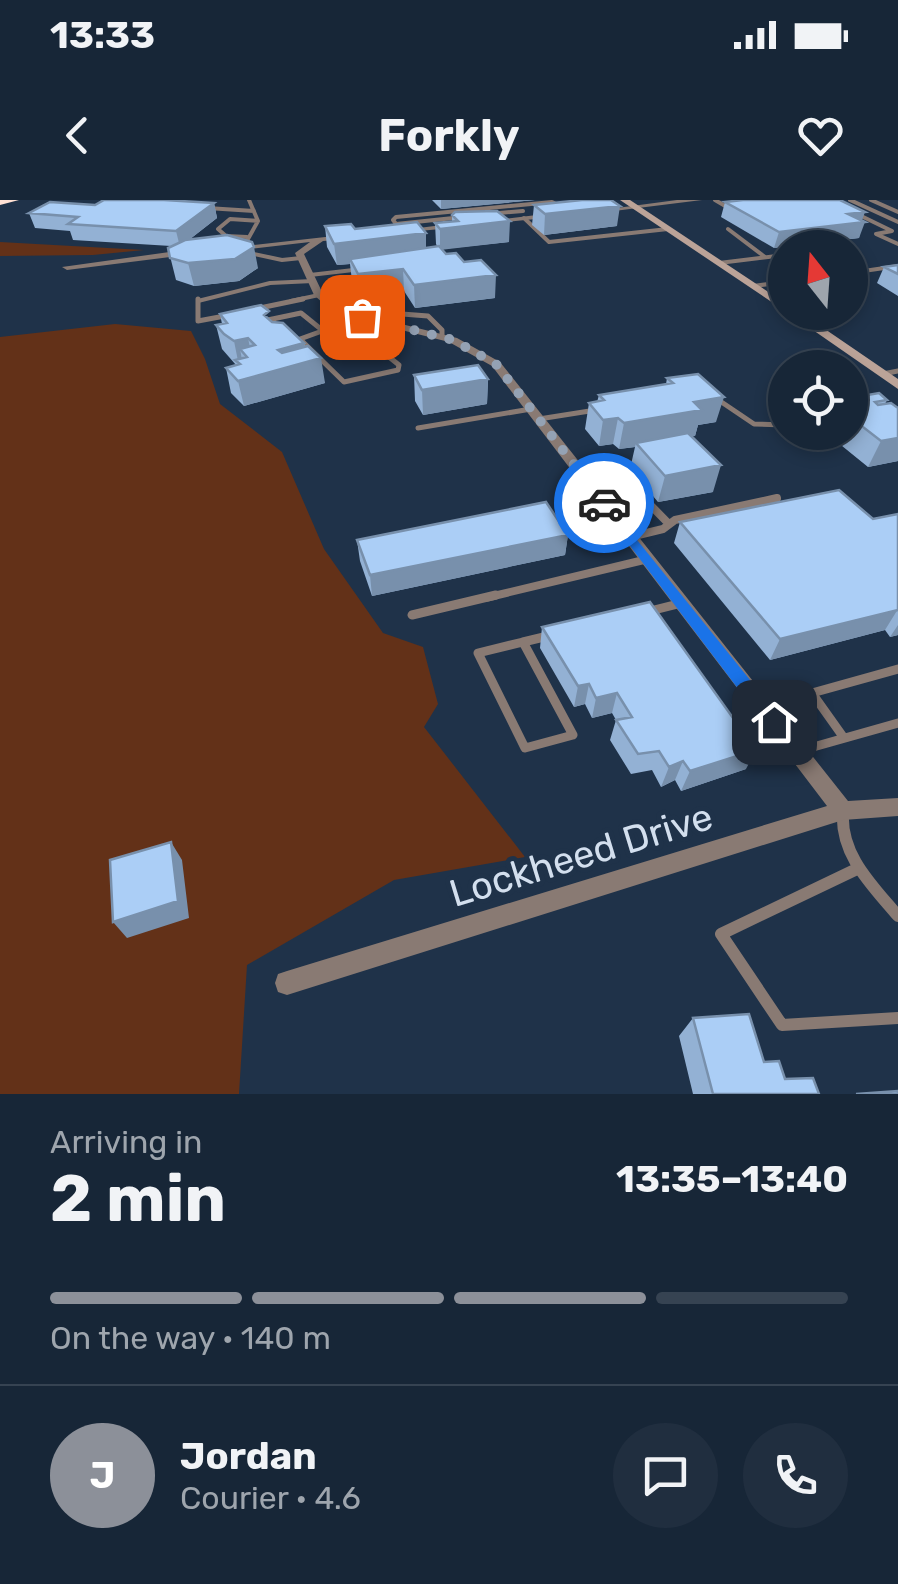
<!DOCTYPE html>
<meta charset="utf-8">
<style>
body{margin:0;font-family:Rubik,sans-serif;background:#202e3f;color:#f1f3f6;height:100vh;display:flex;flex-direction:column;font-size:38px;white-space:nowrap}
*{box-sizing:border-box;margin:0}
p{font-size:32px;color:#9ea5ad}
.icon{flex:none;width:55px;height:55px;fill:none;stroke:currentColor;stroke-width:2;stroke-linecap:round;stroke-linejoin:round}
.map{position:relative;height:894px;overflow:hidden}
.details{display:flex;flex-direction:column;background:#172637;flex:1}
.details>*{flex:none}
.needle{width:65px;rotate:343deg}
.tools{position:absolute;left:768px;top:30px;display:grid;gap:20px}
.tools a{display:grid;place-items:center;width:100px;height:100px;border-radius:50%;background:#172637;box-shadow:0 5px 15px #0003,0 0 0 2px #364352;font-size:50px}
.pin{position:absolute;display:grid;place-items:center;width:85px;height:85px;color:#fff;margin:-42px;border-radius:20px;box-shadow:0 5px 15px #0006}
.courier{position:absolute;display:grid;place-items:center;width:100px;height:100px;margin:-50px;border:8px solid #1a73e8;border-radius:50%;background:#fff;color:#222;box-shadow:0 2px 12px #0007}
.summary em{font-style:normal;font-weight:700}
.summary div{display:flex;flex-direction:column-reverse}
.summary{display:flex;align-items:center;justify-content:space-between;height:170px;padding:0 50px}
h1{font-size:65px;font-weight:700;line-height:75px}
.bar{display:grid;grid-template-columns:repeat(4,1fr);gap:15px 10px;align-content:center;height:120px;padding:0 50px}
.bar i{height:12px;border-radius:8px;background:#364352}
.bar .active{background:#8c9099}
.bar p{grid-column:span 4}
.line{display:flex;align-items:center;gap:25px;padding:0 50px;border-top:2px solid #364352}
.line div{flex:1}
.round{display:grid;place-items:center;flex:none;width:105px;height:105px;border-radius:52px;background:#202e3f}
.status{display:flex;justify-content:space-between;align-items:center;height:70px;padding:0 50px;background:#172637;direction:ltr}
.status svg{height:28px;fill:currentColor}
header{display:flex;justify-content:space-between;align-items:center;height:130px;padding:0 50px;background:#172637;font-size:45px;font-weight:700}
.map>svg:first-child{display:block}
.green{fill:#633118}
.lines{fill:none;stroke-linecap:round;stroke-linejoin:round}
.lane-far4{stroke:#897a73;stroke-width:4}
.lane-far3{stroke:#897a73;stroke-width:5}
.lane-far2{stroke:#897a73;stroke-width:8}
.lane-far1{stroke:#897a73;stroke-width:9}
.lane{stroke:#897a73;stroke-width:12}
.street{fill:#897a73;fill-rule:evenodd}
.secondary{fill:#bba398;fill-rule:evenodd}
.highway{fill:#ffe1d4;fill-rule:evenodd}
.wall{fill:#93b1d4}
.shaded-wall{fill:#7890ac}
.building{fill:#abcef6;stroke:#7890ac;stroke-width:2.5}
.route{fill:#1a73e8}
.done{stroke:#94a2b4;stroke-width:10;stroke-dasharray:0 18}
.labels{text-anchor:middle;dominant-baseline:central;stroke-width:10;stroke-linejoin:round;paint-order:stroke}
.near-street-label{font-size:38px;fill:#d3dfee;stroke:#1f3249}
</style>
<div class="status"><b>13:33</b><svg viewBox="0 0 49 12"><path d="M0 12V9h3v3zM5 12V6h3v6zM10 12V3h3v9zM15 12V0h3v12zM26 1h20v11H26zM47 4h2v5h-2z"/></svg></div>
<header><svg class="icon" aria-label="back" viewBox="0 0 24 24"><path d="M15 5l-7 7 7 7"/></svg>Forkly<svg class="icon" aria-label="heart" viewBox="0 0 24 24"><path d="M12 20l-8-8c-3-5 5-10 8-4 3-6 11-1 8 4z"/></svg></header>
<div class="map">
<svg width="898" height="894" viewBox="0 0 898 894">
<rect width="100%" height="100%" fill="#1f3249"/>
<path class="green" d="M0 42 144 50 93 55 0 56Z
M115 124 191 131 205 159 220 204 282 252 324 349 383 433 423 447 438 504 424 527 525 657 394 680 247 765 239 894H0V137Z"/>
<g class="lines">
<path class="lane-far4" d="M715 0 732 10
M850 0 898 22
M871 0 898 12
M207 8 254 11
M855 13 892 31 876 34 898 44
M488 14 523 11
M524 18 549 42 668 29
M396 24 463 17
M728 29 765 57
M403 33 393 20 396 17 552 2 566 9
M247 37 226 36 218 29 230 19 258 21
M248 39 258 21 249 0
M245 52 282 60 301 58
M719 63 785 55
M850 73 898 66
M310 75 362 69
M753 86 785 82
M198 101 270 83 313 81
M291 101 319 95"/>
<path class="lane-far3" d="M198 99V121L230 115
M377 99 392 116
M255 109 303 99
M263 121 301 113 322 130
M381 122 402 114 428 116 442 130V137
M348 124 399 165 398 170 344 182 300 139 361 117
M883 174 898 171
M714 197 754 224 785 225
M539 219 596 210
M418 228 531 209"/>
<path class="lane-far2" d="M583 275 618 272 668 323
M630 337 663 329 675 320 777 298
M485 398 648 359"/>
<path class="lane-far1" d="M646 412 682 403
M412 415 496 395
M523 442 573 535 525 548 478 453Z
M523 442 548 436
M844 538 812 493 898 469
M799 551 898 523"/>
<path class="lane" d="M843 612C840 655 872 685 898 716
M859 668 721 734 782 825 898 818"/>
<path class="street" d="M677 0H702L598 13 594 11Z
M553 13 556 17 484 24 480 22Z
M458 23 461 27 399 33 395 31Z
M352 34 349 39 323 41 304 54 323 94 342 109 457 138 500 162 848 601 898 598V616L843 620 287 795 278 792 275 783 278 774 287 771 827 606 492 166 449 142 334 113 314 95 295 53 310 42 232 51 228 48Z
M191 49 194 54 67 70 62 67Z"/>
<path class="secondary" d="M620 0H630L785 103V111Z
M787 112H800L898 179V189Z"/>
<path class="highway" d="M0 0H19L0 5Z"/>
</g>
<path class="wall" d="M432 0H535L441 9Z
M725 2 862 21 859 38 774 48 721 17Z
M214 3 217 18 190 39 258 68 239 81 194 86 176 80 168 48 171 46 73 40 70 31 35 28 29 13 95 5Z
M534 5 617 26 544 35 532 25Z
M452 15 509 42 442 49 495 98 415 108 404 91 360 96 352 81 350 64 337 65 327 47 325 26 355 29 426 48 437 46 436 44 435 23 452 22Z
M898 65V96L877 83 884 67Z
M220 114 271 121 304 143 305 147 325 183 244 206 231 193 226 168 236 165 222 149 216 125 222 124Z
M414 175 488 179 487 204 423 215 415 201Z
M667 178 716 222 698 225 695 236H692L713 292 658 302 630 269 635 247 619 249 613 244 599 246 585 229 589 203 597 202 599 195 666 184Z
M850 198 887 200 885 204 898 208V261L868 267 831 237 834 232H850Z
M898 314V435L890 437 885 430 770 460 674 343 680 322 873 319Z
M568 335 565 355 372 396 360 361 357 340Z
M542 427 746 569 681 591 675 580 661 587 652 570 631 574 610 540 616 520 612 513 592 518 585 504 574 507 540 448Z
M693 818 764 862 785 879 819 894H693L679 836Z"/>
<path class="shaded-wall" d="M441 0H535L441 9Z
M214 3 217 18 180 47 176 31Z
M620 6 617 26 544 35 545 14Z
M865 12 861 23 865 22 859 38 774 48 779 32 848 14Z
M510 21 509 42 440 50V29Z
M426 33V54L350 59V64L337 65 334 44Z
M254 47 258 68 239 81 194 86 188 63Z
M403 69 404 91 360 96 358 74Z
M496 75 495 98 415 108 414 85Z
M248 138 253 162 240 149 243 165 239 166 234 141Z
M304 143 307 162 321 158 325 183 244 206 238 181 278 150Z
M488 179 487 204 423 215 422 190Z
M724 197 716 222 698 225 695 236 638 246 636 243 635 247 619 249 624 223 694 202Z
M618 218 613 244 599 246 603 220Z
M898 238V261L868 267 881 241Z
M721 265 713 292 658 302 665 276Z
M568 335 565 355 372 396 370 375Z
M898 409 885 430 770 460 780 439Z
M898 425V435L890 437Z
M589 484 585 504 574 507 578 486Z
M617 493 612 513 592 518 596 498Z
M756 550 746 569 681 591 690 571Z
M683 561 675 580 661 587 669 567Z
M171 642 182 660 189 718 127 738 113 722Z"/>
<path class="building" d="M104 0H164L214 3 176 31 68 24 78 17 29 13 50 2 95 5Z
M582 0H611L620 6 545 14 534 5Z
M743 0H840L865 12 848 14 865 22 779 32 725 2Z
M497 11 510 21 440 29 435 23 458 21 452 15 455 12Z
M417 22 426 33 334 44 325 26 351 24 355 29Z
M227 35 252 42 254 47 235 59 188 63 170 58 168 48 185 40Z
M439 46 446 54 456 53 464 62 481 60 496 75 414 85 403 69 358 74 350 59Z
M898 65V74L884 67Z
M261 105 269 111 264 115 272 122 283 123 304 143 278 150 282 153 308 146 321 158 238 181 226 168 240 164 235 160 247 157 240 149 255 145 248 138 234 141 224 134 216 125 227 123 220 114Z
M478 165 488 179 422 190 414 175Z
M698 174 724 197 694 202 702 210 624 223 618 218 603 220 589 203 604 200 599 195 673 183 667 178Z
M879 193 887 200 875 202 878 205 891 203 898 208V238L881 241 850 217V210L855 209 850 205V198Z
M688 233 721 265 665 276 636 243Z
M839 290 873 319 898 314V410L780 439 680 322Z
M546 302 568 335 370 375 357 340Z
M650 402 756 550 690 571 683 561 669 567 659 551 638 554 616 520 632 517 617 493 596 498 589 484 578 486 542 427Z
M171 642 178 701 113 722 110 660Z
M749 814 764 862 779 861 785 879 813 878 819 894H713L693 818Z
M898 891V894H856Z"/>
<path class="route" d="M604 299 780 517V527H767L599 305V300Z"/>
<g class="lines">
<path class="done" d="M362 117 453 140 496 164 604 303"/>
</g>
<g class="labels">
<g class="near-street-label">
<text transform="translate(581 655) rotate(-17)">Lockheed Drive</text>
</g>
</g>
</svg>
<div class="tools">
<a><svg class="needle" viewBox="-14 -14 28 28"><path d="M0-13l5 13h-10z" fill="#e53935"/><path d="M0 13l5-13h-10z" fill="#9ea5ad"/></svg></a>
<a><svg class="icon" aria-label="locate" viewBox="0 0 24 24"><circle cx="12" cy="12" r="6"/><path d="M12 2v4M12 18v4M2 12h4M18 12h4"/></svg></a>
</div>
<div class="pin" style="left:362px;top:117px;background:#ea580c"><svg class="icon" aria-label="bag" viewBox="0 0 24 24"><path d="M5 8h14l-1 12H6zM9 8a3 3 0 0 1 6 0"/></svg></div>
<div class="pin" style="left:774px;top:522px;background:#1f2937"><svg class="icon" aria-label="home" viewBox="0 0 24 24"><path d="M3 11l9-7 9 7M6 9v11h12V9"/></svg></div>
<div class="courier" style="left:604px;top:303px"><svg class="icon" aria-label="car" viewBox="0 0 24 24"><path d="M5 17H2v-5l4-1 3-4h7l3 4 3 1v5h-3M9 17h6M6 11h13"/><circle cx="7" cy="17" r="2"/><circle cx="17" cy="17" r="2"/></svg></div>
</div>
<section class="details">
<div class="summary"><div><h1>2 min</h1><p>Arriving in</p></div><em>13:35–13:40</em></div>
<div class="bar"><i class="active"></i><i class="active"></i><i class="active"></i><i></i><p>On the way · 140 m</p></div>
<div class="line" style="height:180px"><b class="round" style="background:#8c9099;color:#fff">J</b><div><b>Jordan</b><p>Courier · 4.6</p></div><a class="round"><svg class="icon" aria-label="chat" viewBox="0 0 24 24"><path d="M4 5h16v11H9l-5 4z"/></svg></a><a class="round"><svg class="icon" aria-label="phone" viewBox="0 0 24 24"><path d="M5 4h4l2 5-3 2q2 4 5 5l2-3 5 2v4C11 20 4 13 5 4z"/></svg></a></div>
</section>
